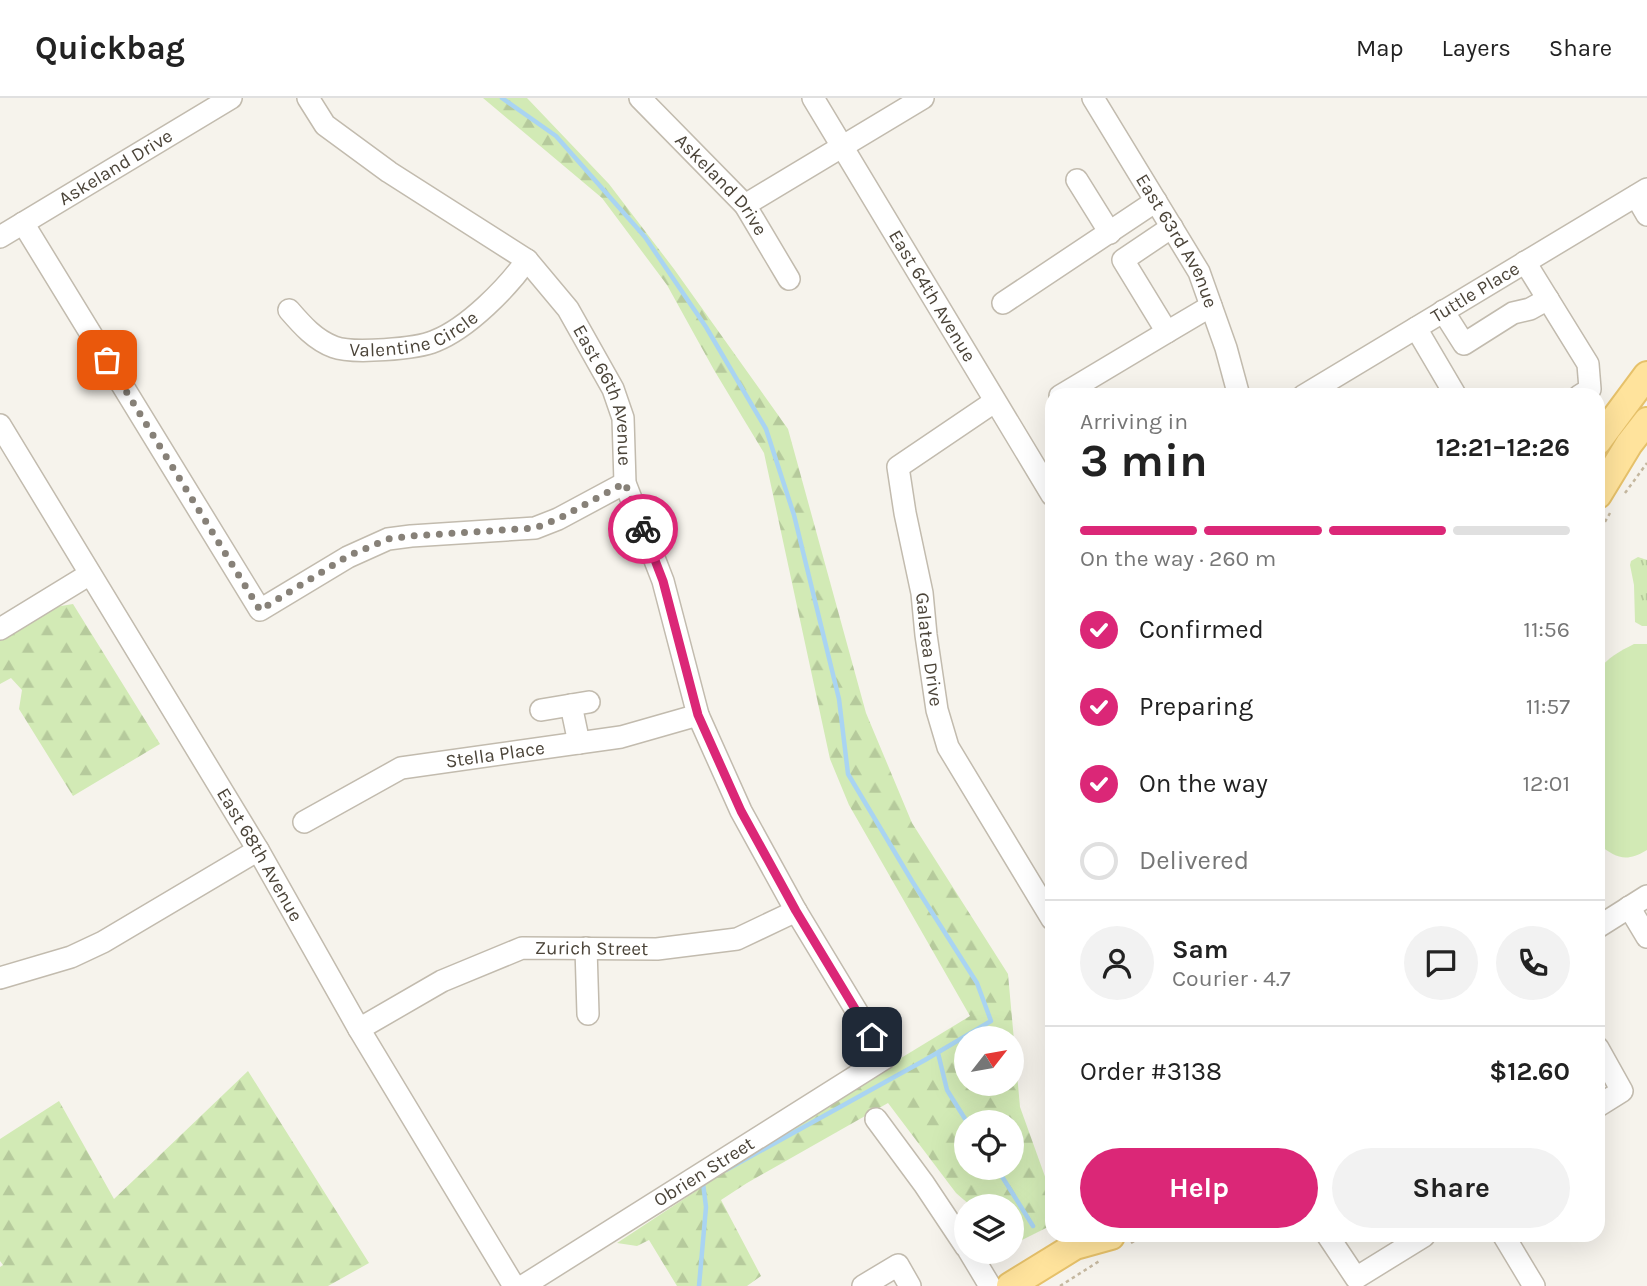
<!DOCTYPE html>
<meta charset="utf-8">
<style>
body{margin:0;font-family:Karla,sans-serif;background:#f2f2f2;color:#222;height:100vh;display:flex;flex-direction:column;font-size:26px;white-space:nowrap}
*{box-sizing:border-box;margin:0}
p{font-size:23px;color:#767676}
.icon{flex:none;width:38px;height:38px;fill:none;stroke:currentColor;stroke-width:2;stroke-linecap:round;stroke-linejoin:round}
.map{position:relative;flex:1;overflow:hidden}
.sheet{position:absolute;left:1045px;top:290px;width:560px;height:854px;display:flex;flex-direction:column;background:#fff;border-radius:21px;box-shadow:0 7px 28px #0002}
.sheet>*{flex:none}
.needle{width:46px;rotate:59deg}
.fabs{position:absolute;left:954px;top:928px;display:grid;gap:14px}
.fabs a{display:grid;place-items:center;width:70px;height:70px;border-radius:50%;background:#fff;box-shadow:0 7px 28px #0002;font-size:35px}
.pin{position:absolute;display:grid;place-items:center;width:60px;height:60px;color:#fff;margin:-30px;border-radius:14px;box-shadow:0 4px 10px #0006}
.courier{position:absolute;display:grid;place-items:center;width:70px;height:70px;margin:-35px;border:5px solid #db2777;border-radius:50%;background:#fff;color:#222;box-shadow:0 2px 9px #0007}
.headline em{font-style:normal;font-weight:700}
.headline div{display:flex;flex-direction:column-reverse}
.headline{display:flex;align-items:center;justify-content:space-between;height:119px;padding:0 35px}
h1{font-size:46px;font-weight:700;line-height:52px}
.bar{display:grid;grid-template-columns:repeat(4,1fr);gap:10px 7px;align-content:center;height:84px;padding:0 35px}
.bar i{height:9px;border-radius:5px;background:#e0e0e0}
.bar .on{background:#db2777}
.bar p{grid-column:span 4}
.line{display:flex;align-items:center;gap:18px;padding:0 35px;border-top:2px solid #e0e0e0}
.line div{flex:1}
.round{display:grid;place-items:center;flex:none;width:74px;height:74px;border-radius:37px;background:#f2f2f2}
ol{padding:0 35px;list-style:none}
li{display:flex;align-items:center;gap:21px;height:77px}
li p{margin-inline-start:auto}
li .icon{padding:7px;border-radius:50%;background:#db2777;color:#fff;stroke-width:4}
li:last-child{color:#767676}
li i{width:38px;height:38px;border:4px solid #e0e0e0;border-radius:50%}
.cta{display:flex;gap:14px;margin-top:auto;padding:14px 35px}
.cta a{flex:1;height:80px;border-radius:42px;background:#db2777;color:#fff;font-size:28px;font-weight:700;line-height:80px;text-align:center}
.cta a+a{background:#f2f2f2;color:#222}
header{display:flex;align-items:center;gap:42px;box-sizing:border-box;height:98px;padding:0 35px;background:#fff;border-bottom:2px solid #e0e0e0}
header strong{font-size:33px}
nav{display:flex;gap:38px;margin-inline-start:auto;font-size:24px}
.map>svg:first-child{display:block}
.green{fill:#d2eab5}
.forest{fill:url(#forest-firs);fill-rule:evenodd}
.park{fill:url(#park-tufts)}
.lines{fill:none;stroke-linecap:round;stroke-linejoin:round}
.stream{stroke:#a9d4f2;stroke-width:4.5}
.minor-casing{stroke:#c2bbae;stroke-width:24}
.major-casing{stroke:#e6c16a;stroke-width:30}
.path{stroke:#c4b79f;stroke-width:2.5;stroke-dasharray:3.5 3.5;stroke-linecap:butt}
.minor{stroke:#fff;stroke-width:21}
.major{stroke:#ffe39c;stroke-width:26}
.done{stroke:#878178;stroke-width:7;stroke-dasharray:0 12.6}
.route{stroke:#db2777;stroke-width:9}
.labels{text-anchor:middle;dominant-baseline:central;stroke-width:5;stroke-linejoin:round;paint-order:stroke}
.street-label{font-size:19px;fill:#4b4439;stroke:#fff}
</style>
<header>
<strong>Quickbag</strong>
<nav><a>Map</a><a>Layers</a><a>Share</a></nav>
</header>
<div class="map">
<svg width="1647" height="1188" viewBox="0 0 1647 1188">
<defs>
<pattern id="forest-firs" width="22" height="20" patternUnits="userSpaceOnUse" patternTransform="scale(1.75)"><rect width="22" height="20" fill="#d2eab5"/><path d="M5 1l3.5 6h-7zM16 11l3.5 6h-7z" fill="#b6ca9c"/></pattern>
<pattern id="park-tufts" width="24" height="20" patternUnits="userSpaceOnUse" patternTransform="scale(1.75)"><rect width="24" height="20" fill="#d2eab5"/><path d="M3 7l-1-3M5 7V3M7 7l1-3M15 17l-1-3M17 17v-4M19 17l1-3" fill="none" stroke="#b6ca9c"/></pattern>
</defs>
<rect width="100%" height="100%" fill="#f6f3ec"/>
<path class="green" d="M1634 546H1647V752C1625 765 1617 760 1598 746V573C1607 560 1620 553 1634 546Z"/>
<path class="forest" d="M483 0H527L609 86 674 171 788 331 866 615 912 725 1008 876 1020 1009 1052 1098V1127L1014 1146 1012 1144V1108H971L956 1095 888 1005 747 1085 721 1102 761 1178 747 1188H677L649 1142 637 1148 617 1145 860 985 970 918 849 707 830 661 764 355 714 272 667 187 602 100ZM966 940H1012V985H966ZM966 1024H1012V1069H966Z
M73 506 160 646 73 698 19 611 22 592 11 580 0 586V540L55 509Z
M248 973 369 1165 328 1188H0V1169L3 1167 0 1163V1041L59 1003 114 1101Z"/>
<path class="park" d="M1638 459 1647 462V528H1642L1635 524 1634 487 1630 467 1631 463Z"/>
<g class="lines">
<path class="stream" d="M502 0 556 38 645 139 706 229 766 331 794 417 839 601 848 676 912 783 977 885 991 923 925 962 726 1072
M938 955 947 992 967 1024
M996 1069 1033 1128
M699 1188 706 1109 703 1085"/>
<defs>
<g id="minor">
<path id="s1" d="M308 0 325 27 389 74 527 162 568 211 613 291 623 320 625 385 663 483 698 617 741 713 796 813 885 960 523 1188"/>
<path id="s2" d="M640 0 745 107 789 181"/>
<path id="s3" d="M813 0 1052 397"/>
<path id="s4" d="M1093 0 1199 174 1226 250 1239 298"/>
<path d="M1077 82 1110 135"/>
<path d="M1636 98 1647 117"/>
<path d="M745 107 923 0"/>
<path d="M23 125 260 512 348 459 388 441 411 438 535 430 558 421 625 385"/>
<path d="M1172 129 1123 162 1167 234 1211 208"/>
<path id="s5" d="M0 139 231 0"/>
<path d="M1525 164 1588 266 1590 291 1579 298"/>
<path d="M1003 205 1156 103"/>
<path id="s6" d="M289 212C302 227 315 242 334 249 352 256 417 251 435 243 468 230 507 190 527 162"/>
<path d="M1443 213 1464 246 1513 215 1530 211 1548 201"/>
<path d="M1416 230 1456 298"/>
<path d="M1060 298 1167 234"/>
<path id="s7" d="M1303 298 1647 91"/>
<path id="s8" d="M994 304 898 369 905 415 922 495 926 537 937 612 948 649 1052 821"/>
<path id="s9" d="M0 327 258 752 359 931 514 1188"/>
<path d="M0 531 90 476"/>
<path d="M571 607 579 645"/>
<path d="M541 612 589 604"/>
<path id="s10" d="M304 724 401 670 621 639 698 617"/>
<path d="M1629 809 1647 839"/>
<path d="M1598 829 1647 798"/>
<path d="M586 850 588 916"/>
<path d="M0 880 71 859 103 844 258 752"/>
<path id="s11" d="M359 931 442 883 522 850 657 851 737 841 796 813"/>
<path d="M1598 950 1622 993 1598 1008"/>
<path d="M876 1021 924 1086 966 1149"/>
<path d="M1328 1138 1356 1180 1424 1138"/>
<path d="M1504 1138 1534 1188"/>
<path d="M969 1153 990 1188"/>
<path d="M863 1188 898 1167 910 1188"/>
</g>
<path id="major" d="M1598 343 1647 277
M1598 397 1629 346 1647 323
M1010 1188 1075 1148 1111 1138"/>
</defs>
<use href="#minor" class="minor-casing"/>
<use href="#major" class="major-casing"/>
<path class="path" d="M1625 395 1647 365
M1598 436 1610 415
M1131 1145 1143 1138
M1060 1188 1101 1162"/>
<use href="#minor" class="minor"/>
<use href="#major" class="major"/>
</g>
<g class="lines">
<path class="done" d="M107 262 260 512 348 458 388 441 411 438 535 430 558 421 625 385 643 431"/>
<path class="route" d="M643 431 663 483 698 617 741 713 796 813 872 939"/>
</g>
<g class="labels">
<g class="street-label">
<text stroke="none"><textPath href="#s5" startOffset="135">Askeland Drive</textPath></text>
<text stroke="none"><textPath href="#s2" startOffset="119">Askeland Drive</textPath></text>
<text stroke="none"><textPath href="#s4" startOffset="166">East 63rd Avenue</textPath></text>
<text stroke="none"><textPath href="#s7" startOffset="201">Tuttle Place</textPath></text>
<text stroke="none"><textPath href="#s3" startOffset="231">East 64th Avenue</textPath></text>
<text stroke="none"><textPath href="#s6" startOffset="142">Valentine Circle</textPath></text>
<text stroke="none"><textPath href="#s1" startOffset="434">East 66th Avenue</textPath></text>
<text stroke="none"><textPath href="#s8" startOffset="301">Galatea Drive</textPath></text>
<text stroke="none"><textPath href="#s10" startOffset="206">Stella Place</textPath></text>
<text stroke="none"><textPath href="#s9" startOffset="502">East 68th Avenue</textPath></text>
<text stroke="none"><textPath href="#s11" startOffset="252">Zurich Street</textPath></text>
<text transform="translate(704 1074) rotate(-32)">Obrien Street</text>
</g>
</g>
</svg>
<div class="fabs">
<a><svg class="needle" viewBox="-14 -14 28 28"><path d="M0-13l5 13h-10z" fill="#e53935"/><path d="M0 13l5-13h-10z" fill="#767676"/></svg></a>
<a><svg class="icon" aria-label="locate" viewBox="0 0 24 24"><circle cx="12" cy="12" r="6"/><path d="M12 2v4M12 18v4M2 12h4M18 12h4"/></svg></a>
<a><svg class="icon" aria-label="layers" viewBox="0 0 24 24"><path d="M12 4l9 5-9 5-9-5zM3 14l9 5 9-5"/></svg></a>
</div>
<div class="pin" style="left:107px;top:262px;background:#ea580c"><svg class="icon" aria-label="bag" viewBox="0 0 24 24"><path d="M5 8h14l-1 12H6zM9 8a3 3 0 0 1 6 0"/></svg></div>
<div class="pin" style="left:872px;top:939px;background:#1f2937"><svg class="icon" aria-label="home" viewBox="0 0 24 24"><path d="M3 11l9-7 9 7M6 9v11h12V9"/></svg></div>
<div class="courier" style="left:643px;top:431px"><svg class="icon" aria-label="bike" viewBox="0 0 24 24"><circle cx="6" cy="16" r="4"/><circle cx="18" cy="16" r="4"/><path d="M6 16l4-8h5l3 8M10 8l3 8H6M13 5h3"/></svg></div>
<section class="sheet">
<div class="headline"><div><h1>3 min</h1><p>Arriving in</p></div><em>12:21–12:26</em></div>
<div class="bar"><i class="on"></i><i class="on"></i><i class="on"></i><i></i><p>On the way · 260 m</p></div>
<ol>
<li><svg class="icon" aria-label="check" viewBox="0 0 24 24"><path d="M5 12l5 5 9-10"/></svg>Confirmed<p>11:56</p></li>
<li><svg class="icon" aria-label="check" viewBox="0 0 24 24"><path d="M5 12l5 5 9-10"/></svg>Preparing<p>11:57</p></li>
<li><svg class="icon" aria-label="check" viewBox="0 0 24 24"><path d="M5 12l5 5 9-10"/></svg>On the way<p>12:01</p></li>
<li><i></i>Delivered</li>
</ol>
<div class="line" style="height:126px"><a class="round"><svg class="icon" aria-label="person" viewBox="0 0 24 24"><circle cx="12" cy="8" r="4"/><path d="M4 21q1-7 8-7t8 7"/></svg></a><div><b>Sam</b><p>Courier · 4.7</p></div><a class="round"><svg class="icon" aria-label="chat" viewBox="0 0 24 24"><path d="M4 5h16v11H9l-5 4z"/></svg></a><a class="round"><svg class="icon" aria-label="phone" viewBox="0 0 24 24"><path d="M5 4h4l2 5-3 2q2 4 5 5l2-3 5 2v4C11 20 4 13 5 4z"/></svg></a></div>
<div class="line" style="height:91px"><div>Order #3138</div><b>$12.60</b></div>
<div class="cta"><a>Help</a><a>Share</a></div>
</section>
</div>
